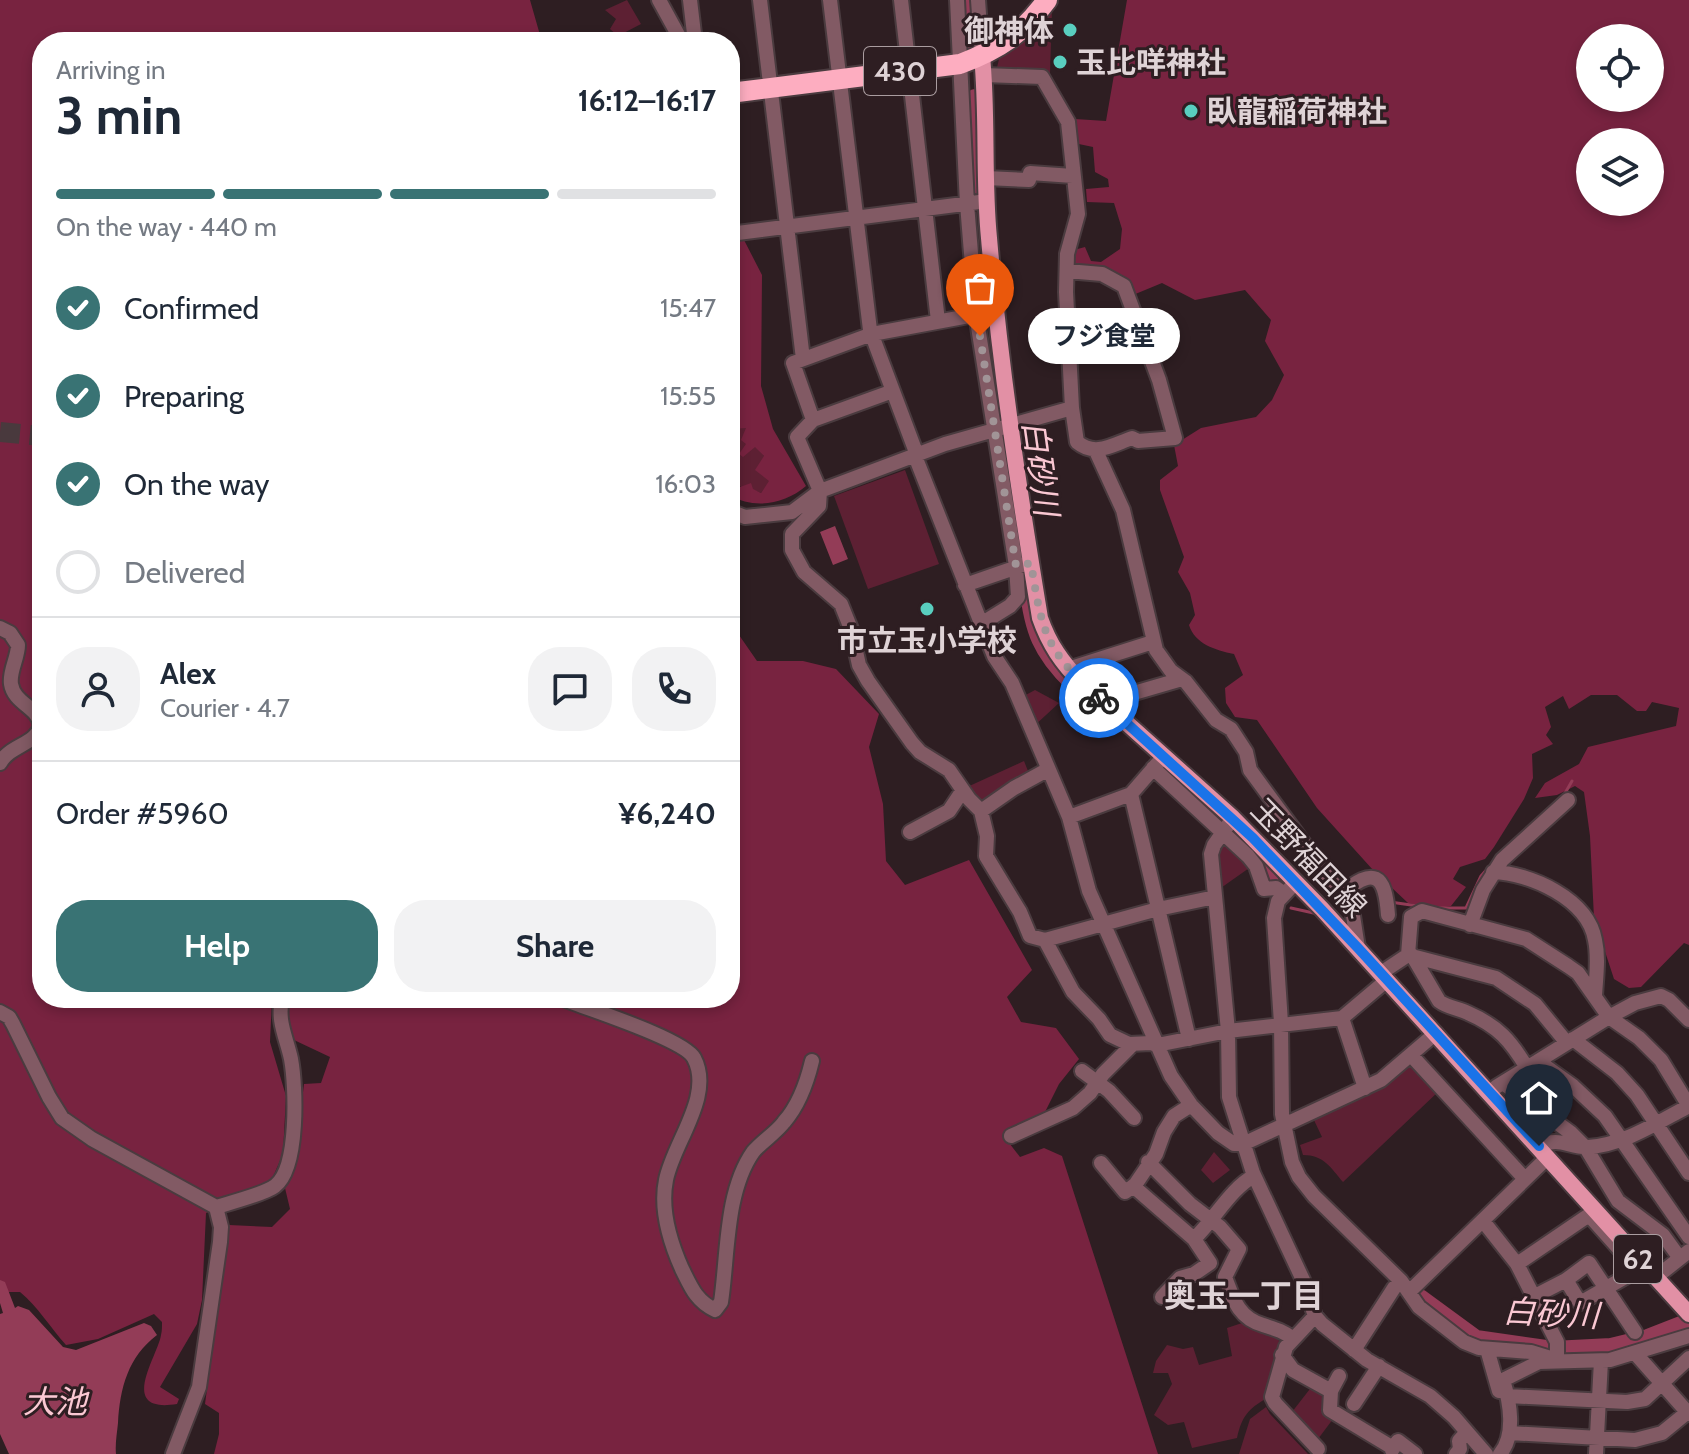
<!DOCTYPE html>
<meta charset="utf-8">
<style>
body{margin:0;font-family:Cabin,"Noto Sans JP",sans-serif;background:#f2f2f3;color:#1f2937;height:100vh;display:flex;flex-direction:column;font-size:30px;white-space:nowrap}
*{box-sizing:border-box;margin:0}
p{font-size:26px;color:#747a83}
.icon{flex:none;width:44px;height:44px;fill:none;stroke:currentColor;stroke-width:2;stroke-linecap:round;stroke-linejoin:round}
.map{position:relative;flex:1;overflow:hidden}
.details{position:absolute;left:32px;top:32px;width:708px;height:976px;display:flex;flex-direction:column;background:#fff;border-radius:32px;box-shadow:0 4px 12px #0003}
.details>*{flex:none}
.fabs{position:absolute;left:1576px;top:24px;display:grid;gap:16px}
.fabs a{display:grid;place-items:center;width:88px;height:88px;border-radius:50%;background:#fff;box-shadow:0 4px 12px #0003;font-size:40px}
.pin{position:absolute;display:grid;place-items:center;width:68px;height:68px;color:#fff;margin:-82px -34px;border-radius:50% 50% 50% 0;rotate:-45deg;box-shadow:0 0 8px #0007}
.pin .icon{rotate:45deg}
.courier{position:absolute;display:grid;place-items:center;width:80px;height:80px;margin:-40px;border:6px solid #1a73e8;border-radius:50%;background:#fff;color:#222;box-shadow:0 2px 10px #0007}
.bubble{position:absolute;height:56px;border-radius:28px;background:#fff;box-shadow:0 4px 12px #0003;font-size:26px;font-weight:700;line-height:56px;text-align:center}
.head em{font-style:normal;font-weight:700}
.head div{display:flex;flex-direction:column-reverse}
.head{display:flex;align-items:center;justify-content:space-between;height:136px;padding:0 24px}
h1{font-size:52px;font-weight:700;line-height:60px}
.bar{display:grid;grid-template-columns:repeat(4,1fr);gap:12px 8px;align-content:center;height:96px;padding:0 24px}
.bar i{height:10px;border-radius:6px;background:#e0e1e3}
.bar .on{background:#397374}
.bar p{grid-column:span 4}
.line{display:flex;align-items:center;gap:20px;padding:0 24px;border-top:2px solid #e0e1e3}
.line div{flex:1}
.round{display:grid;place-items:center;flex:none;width:84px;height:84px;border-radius:32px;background:#f2f2f3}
ol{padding:0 24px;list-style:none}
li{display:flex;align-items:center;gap:24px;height:88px}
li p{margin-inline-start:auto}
li .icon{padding:8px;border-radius:50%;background:#397374;color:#fff;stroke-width:4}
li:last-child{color:#747a83}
li i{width:44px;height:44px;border:4px solid #e0e1e3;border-radius:50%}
.button{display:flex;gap:16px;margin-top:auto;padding:16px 24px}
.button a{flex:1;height:92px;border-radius:32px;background:#397374;color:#fff;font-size:32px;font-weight:700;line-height:92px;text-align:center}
.button a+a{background:#f2f2f3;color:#1f2937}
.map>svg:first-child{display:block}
.green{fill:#5d2033}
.forest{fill:#782340;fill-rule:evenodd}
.water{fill:#933c57}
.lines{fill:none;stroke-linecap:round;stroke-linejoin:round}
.stream{stroke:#933c57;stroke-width:3}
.river{stroke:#933c57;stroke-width:18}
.highway-tunnel{stroke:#49393d;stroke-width:20;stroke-dasharray:20 10;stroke-linecap:butt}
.minor-casing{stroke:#4a3b3f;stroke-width:18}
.major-casing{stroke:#4a3b3f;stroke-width:20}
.highway-casing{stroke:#4a3b3f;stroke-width:24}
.minor{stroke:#825a64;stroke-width:14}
.major{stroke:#e290a5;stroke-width:16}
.highway{stroke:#fdadc0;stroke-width:20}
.done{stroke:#a19497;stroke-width:8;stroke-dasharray:0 14.4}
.route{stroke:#1a73e8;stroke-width:10}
.poi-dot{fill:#59cebf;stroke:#2e1e22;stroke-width:3}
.labels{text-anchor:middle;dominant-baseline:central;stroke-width:6;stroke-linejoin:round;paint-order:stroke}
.shield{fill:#2e1e22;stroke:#aa9da0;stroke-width:2}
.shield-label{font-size:28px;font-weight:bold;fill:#dfd3d6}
.poi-label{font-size:30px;font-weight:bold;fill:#dfd3d6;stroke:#2e1e22;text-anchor:start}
.street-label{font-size:30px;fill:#dfd3d6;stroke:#2e1e22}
.water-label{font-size:32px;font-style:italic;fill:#fbc8d3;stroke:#2e1e22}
.neighbourhood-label{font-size:32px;font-weight:bold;fill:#dfd3d6;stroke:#2e1e22}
</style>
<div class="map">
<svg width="1689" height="1454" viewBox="0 0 1689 1454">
<rect width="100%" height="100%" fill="#2e1e22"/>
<path class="green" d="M627 0 641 24 618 36 610 29 616 19 605 10Z
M1052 9 1050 74 996 72 999 59 1028 38Z
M746 427 755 446 764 456 770 481 761 493C754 489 744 490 738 485 724 476 730 444 730 429Z
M905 470 939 564 868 589 834 496Z
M1035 690 1059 703 1033 727 1022 697Z
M1024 761 1030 776 983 806 965 788Z
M1224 835 1252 866 1218 890 1215 852Z
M1412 1061 1439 1091 1343 1182C1331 1168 1324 1155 1303 1155L1300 1145 1322 1137 1313 1118Z
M1214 1152 1230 1170 1213 1183 1201 1170Z
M1245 1322 1277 1332 1280 1346 1275 1354 1267 1398C1248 1409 1242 1416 1237 1438L1192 1448 1184 1422 1168 1425 1154 1415 1172 1384 1168 1373H1153L1156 1361 1167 1345 1183 1349 1193 1347 1199 1365 1232 1356 1227 1328Z
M1313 1385 1329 1394 1323 1409 1333 1419 1318 1439 1292 1412Z
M1266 1407 1270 1414 1308 1454H1239L1250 1419Z"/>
<path class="forest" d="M0 0H530L542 42H42V998H272L270 1042 286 1096 283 1154 272 1179 206 1213 202 1300 197 1324 160 1387 179 1399 177 1404C116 1414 158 1356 161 1335 162 1331 162 1327 162 1322L154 1314 98 1339 66 1345C50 1327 38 1307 20 1292H0Z
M1127 0H1689V945L1684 943 1641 987 1629 988 1614 979 1594 918 1590 836 1584 792 1575 786 1557 795 1535 798 1545 783 1579 764 1588 747 1676 726 1679 708 1652 702 1646 711H1637L1617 695H1591L1569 709 1563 696 1545 707 1551 727 1546 735 1553 744 1532 754 1533 778 1524 799 1494 847 1485 859 1460 867 1453 879 1466 887 1451 906 1438 908 1408 903 1373 870 1317 808 1257 720 1235 717 1226 703 1225 688 1243 675 1234 654C1215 650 1195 644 1189 625L1195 615 1190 593 1178 572 1184 557 1160 490V480L1178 466 1174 445 1201 428 1256 417 1272 400 1284 375 1265 341 1271 320 1245 290 1195 300 1162 283 1133 295 1073 269 1074 250 1085 247 1091 261 1101 262 1120 249 1122 229 1114 203 1087 202 1086 189 1109 187 1108 179 1095 172 1093 147 1074 143 1072 125 1075 119 1106 121ZM1590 38H1650V98H1590ZM1590 142H1650V202H1590Z
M730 240H744L762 275 761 386 773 429 806 486C785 504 754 510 730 495V473L733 481 740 487 751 483 753 489 761 493 769 481 755 470 764 456 755 447 743 457 739 454 746 444 741 440 746 428 730 429V340L733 332 730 330Z
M730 622 757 661H803L836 669 879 714 869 747 883 804 886 861 905 885 969 860 1032 970 1007 997 1021 1022 1056 1028 1079 1059 1059 1084 1045 1112 1003 1135 1020 1157 1044 1148 1062 1156 1158 1454H214L219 1434V1413L205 1404 229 1225 272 1227 290 1209 285 1188 295 1158 304 1084 321 1083 330 1057 294 1040 286 1019 290 998H730Z"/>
<path class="water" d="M835 526 848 559 833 565 820 532Z
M0 1280 5 1282 15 1308 18 1306 29 1310 63 1347 76 1350 144 1323 151 1326 157 1335C128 1357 120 1388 118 1423 117 1433 115 1444 116 1454H9L0 1434V1314L3 1313 0 1303Z"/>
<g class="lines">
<path class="stream" d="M1564 795 1572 781
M1390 902 1418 906
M1291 908 1318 914
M1438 908H1466L1481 876 1489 867"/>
<path class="river" d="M967 0 969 45
M975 98 978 198
M1028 586C1033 630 1041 652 1073 683
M1245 841 1260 857 1270 882
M1420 1298 1476 1339 1553 1350 1611 1347 1648 1338 1689 1322"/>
<path class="highway-tunnel" d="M0 432 42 436"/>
<defs>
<path id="minor" d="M659 0 682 42
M690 0 695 42
M760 0 803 359
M830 0 870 330 917 455
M901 0 938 321
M957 0 967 204 976 314 1016 566 1018 597 1010 606 981 624
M978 0 982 56
M984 75 1042 77 1068 122 1078 214 1067 254 1066 292 1072 408 1077 442C1095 457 1112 445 1132 438L1138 441 1175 438 1159 380 1124 286 1102 274 1067 271
M986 178 1029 180 1030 173 1073 176
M730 234 987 201
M893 391 813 420 797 437 820 491 819 506 792 534V550L804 572 841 604 851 629 859 665 868 681 912 743 920 752 949 770 969 799 981 811 987 836 986 856 1020 912 1030 936 1045 940 1158 909 1215 897
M813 420 793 363 872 334 985 313
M1096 451 1123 510 1156 650 1171 671 1186 682 1216 720 1231 729 1246 752 1250 770 1352 909 1358 948
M915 456 994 656 1012 683 1069 817 1089 891 1171 1076 1191 1105 1218 1133 1234 1144H1243L1381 1080 1436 1033
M730 511 745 517 792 512 820 491 945 444 1072 408
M965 585 1023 565
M0 628 10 633 18 645C18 658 9 671 11 684 14 704 39 707 41 726 35 745 10 745 0 763
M1068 669 1153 642
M1103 702 1182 679
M1164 756 1131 794 1189 1039
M1153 768 1248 856 1256 866 1264 889 1276 888 1283 893
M981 811 1014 788 1047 770
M1069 817 1131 794
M1233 818 1214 845 1211 854 1228 1031 1229 1097 1253 1173 1303 1280 1315 1316 1322 1324 1367 1360 1430 1396 1454 1417 1486 1454
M910 832 949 811 963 790
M1493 872C1530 873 1588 899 1595 940 1599 958 1596 977 1595 996
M1295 883 1278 901 1274 918 1281 1023 1282 1114 1292 1162 1299 1177 1314 1196 1401 1281 1419 1307 1464 1342 1479 1348 1531 1352 1557 1360V1342L1517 1264 1483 1221
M1341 894C1374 867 1385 873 1388 915
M1470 925 1483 890 1502 860 1568 800
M1045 940 1073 992 1099 1019 1110 1035 1129 1044 1151 1043 1157 1045 1228 1031 1342 1018 1387 980
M1408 955 1496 978 1535 1004 1567 1043
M1412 955 1439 1001C1448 1008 1458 1008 1468 1013 1498 1026 1511 1041 1527 1068
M1381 973 1408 955 1411 917 1422 911 1526 939 1568 966 1578 973 1609 1017 1639 1038 1661 1060 1689 1106C1658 1122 1624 1145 1588 1147 1569 1148 1560 1136 1539 1146
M561 998C585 1008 684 1039 694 1058 714 1096 673 1143 666 1180 660 1209 670 1242 682 1269 691 1287 696 1301 715 1310L721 1302C728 1256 725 1192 753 1152 762 1141 776 1133 784 1122 799 1105 807 1082 812 1061
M0 1012 9 1017 13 1024 49 1097 62 1118 92 1139 216 1207C229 1203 265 1194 275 1186 299 1168 296 1086 291 1059 286 1036 277 1022 282 998
M1342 1018 1365 1088
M1573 1039 1617 1073 1637 1095 1689 1173
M1411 1055 1525 1179
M1538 1061 1573 1086 1605 1116 1689 1237
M1082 1071 1109 1091 1134 1118
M1503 1083 1571 1133 1586 1148 1618 1201 1663 1235 1679 1257
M1496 1087 1609 1017 1635 1003 1661 996 1669 1000 1689 1020
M1011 1136 1073 1108 1090 1093 1103 1074 1133 1044
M1148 1162 1190 1204 1220 1227 1239 1249 1225 1277C1233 1298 1238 1318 1263 1325 1275 1329 1281 1330 1292 1338
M1101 1163 1125 1192 1135 1185 1156 1154 1164 1132 1174 1116 1191 1105
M1133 1186 1194 1239 1210 1263 1194 1274 1180 1278 1162 1297
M1194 1239C1214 1220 1231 1188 1254 1176
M1517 1264 1589 1215 1638 1270
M1655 1278 1689 1251
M1566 1280 1580 1303 1643 1267
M1409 1292 1548 1157
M1533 1297 1566 1280 1589 1263 1635 1332
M1315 1316 1286 1347 1272 1397 1275 1403 1318 1449
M1487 1349 1499 1391
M1354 1350 1394 1288 1401 1281
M1635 1353 1689 1414
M1282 1355 1293 1370 1331 1391
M1339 1376 1331 1391 1330 1410 1393 1448
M1508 1396 1627 1402 1645 1399 1689 1358
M1354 1404 1379 1366
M1509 1433 1635 1440 1662 1433 1689 1411
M1392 1450 1398 1441 1415 1454
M173 1454 199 1387 220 1242 221 1227 216 1207
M1456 1454 1460 1449 1459 1441 1467 1432
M1500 1454C1516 1435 1510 1402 1503 1380L1539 1362 1610 1360 1689 1336
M1596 1454 1601 1361"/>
<path id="major" d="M982 56C988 116 983 178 989 238 1000 366 1019 491 1040 618 1049 644 1062 663 1082 683L1233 818 1322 909 1689 1314"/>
<path id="highway" d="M730 93 960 64C1000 49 1022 34 1047 0"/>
</defs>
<use href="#minor" class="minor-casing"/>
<use href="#major" class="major-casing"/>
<use href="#highway" class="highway-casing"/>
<use href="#minor" class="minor"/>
<use href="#major" class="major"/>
<use href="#highway" class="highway"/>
</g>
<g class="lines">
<path class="done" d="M980 336 1016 566 1031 563C1042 632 1045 650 1099 698"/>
<path class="route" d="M1099 698 1253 838 1358 948 1539 1146"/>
</g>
<g class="poi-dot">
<circle cx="1070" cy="30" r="8"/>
<circle cx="1060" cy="62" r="8"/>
<circle cx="1191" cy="111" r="8"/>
<circle cx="927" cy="609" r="8"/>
</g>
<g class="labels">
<g class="shield">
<rect x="864" y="47" width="72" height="48" rx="6"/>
<rect x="1614" y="1235" width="48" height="48" rx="6"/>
</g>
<g class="shield-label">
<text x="900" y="71">430</text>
<text x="1638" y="1259">62</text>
</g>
<g class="poi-label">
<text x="1054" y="30" text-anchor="end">御神体</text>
<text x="1076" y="62">玉比咩神社</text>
<text x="1207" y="111">臥龍稲荷神社</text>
<text x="927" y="640" text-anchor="middle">市立玉小学校</text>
</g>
<g class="street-label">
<text transform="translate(1309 858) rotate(46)">玉野福田線</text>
</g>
<g class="water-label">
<text transform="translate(1041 468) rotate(82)">白砂川</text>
<text transform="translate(1551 1313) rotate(3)">白砂川</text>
<text x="55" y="1401">大池</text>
</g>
<g class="neighbourhood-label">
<text x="1244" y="1295">奥玉一丁目</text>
</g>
</g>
</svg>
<div class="fabs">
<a><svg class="icon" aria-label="locate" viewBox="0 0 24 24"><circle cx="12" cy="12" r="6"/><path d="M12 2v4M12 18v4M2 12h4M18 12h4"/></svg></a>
<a><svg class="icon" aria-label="layers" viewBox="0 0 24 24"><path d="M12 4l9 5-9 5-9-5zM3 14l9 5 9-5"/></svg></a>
</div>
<div class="pin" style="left:980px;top:336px;background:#ea580c"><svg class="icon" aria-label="bag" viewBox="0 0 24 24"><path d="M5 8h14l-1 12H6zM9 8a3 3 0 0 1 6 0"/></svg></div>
<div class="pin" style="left:1539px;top:1146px;background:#1f2937"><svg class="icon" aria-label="home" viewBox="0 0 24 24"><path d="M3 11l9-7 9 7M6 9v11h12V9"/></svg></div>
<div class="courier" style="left:1099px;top:698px"><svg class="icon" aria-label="bike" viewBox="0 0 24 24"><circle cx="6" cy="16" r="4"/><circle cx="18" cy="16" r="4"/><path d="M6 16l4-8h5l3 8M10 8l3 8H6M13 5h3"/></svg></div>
<div class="bubble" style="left:1028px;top:308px;width:152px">フジ食堂</div>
<section class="details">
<div class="head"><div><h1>3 min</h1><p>Arriving in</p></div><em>16:12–16:17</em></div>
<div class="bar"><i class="on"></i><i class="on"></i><i class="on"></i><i></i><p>On the way · 440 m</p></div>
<ol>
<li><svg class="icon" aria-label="check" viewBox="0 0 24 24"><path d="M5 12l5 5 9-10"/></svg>Confirmed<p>15:47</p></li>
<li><svg class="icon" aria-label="check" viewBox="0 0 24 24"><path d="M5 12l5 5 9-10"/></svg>Preparing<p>15:55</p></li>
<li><svg class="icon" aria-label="check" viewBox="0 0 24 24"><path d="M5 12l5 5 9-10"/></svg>On the way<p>16:03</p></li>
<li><i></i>Delivered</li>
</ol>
<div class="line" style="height:144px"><a class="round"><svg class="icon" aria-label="person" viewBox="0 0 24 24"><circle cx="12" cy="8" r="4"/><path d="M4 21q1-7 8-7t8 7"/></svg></a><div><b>Alex</b><p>Courier · 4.7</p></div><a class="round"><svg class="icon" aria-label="chat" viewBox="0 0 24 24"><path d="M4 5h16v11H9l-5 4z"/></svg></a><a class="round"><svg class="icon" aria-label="phone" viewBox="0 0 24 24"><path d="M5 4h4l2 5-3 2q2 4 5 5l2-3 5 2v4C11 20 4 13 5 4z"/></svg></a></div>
<div class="line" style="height:104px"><div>Order #5960</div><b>¥6,240</b></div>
<div class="button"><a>Help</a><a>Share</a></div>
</section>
</div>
